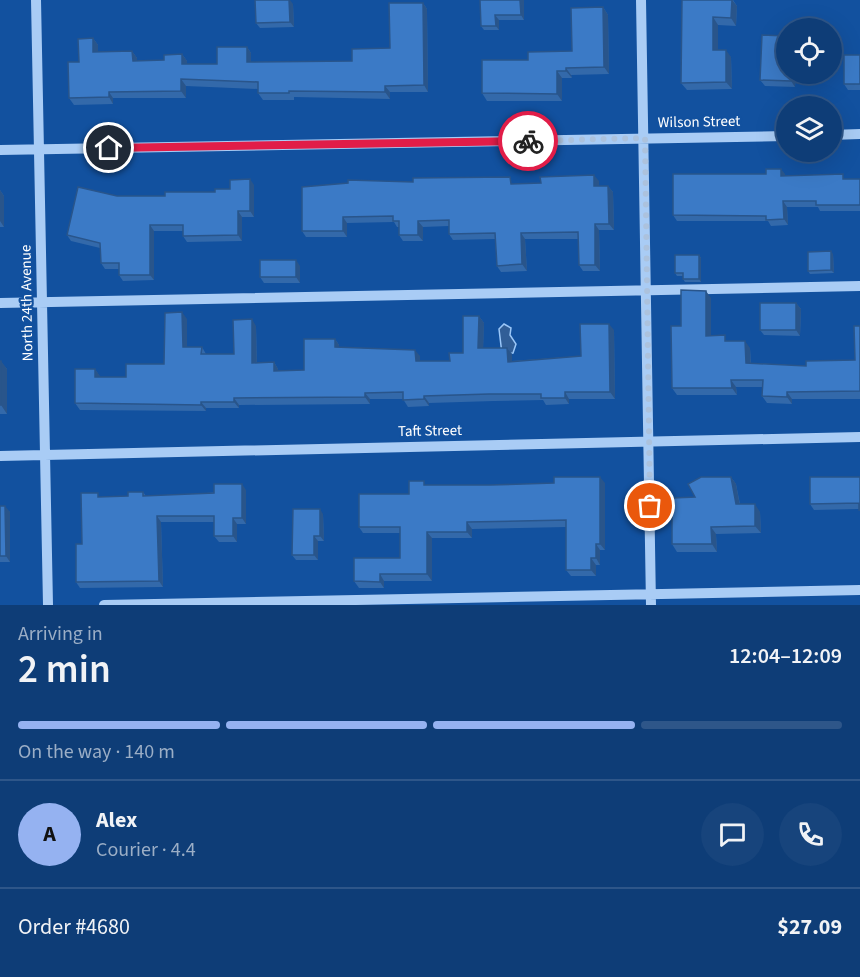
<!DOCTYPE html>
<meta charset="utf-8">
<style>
body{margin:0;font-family:"Source Sans 3",sans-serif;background:#17447c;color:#f1f3f6;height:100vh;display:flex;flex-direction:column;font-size:22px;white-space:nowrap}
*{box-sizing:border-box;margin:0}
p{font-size:20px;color:#9baec6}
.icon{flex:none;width:33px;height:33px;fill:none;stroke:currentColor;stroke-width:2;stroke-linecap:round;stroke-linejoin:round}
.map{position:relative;height:605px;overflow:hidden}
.panel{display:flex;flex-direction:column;background:#0e3d77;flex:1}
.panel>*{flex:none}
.fabs{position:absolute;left:776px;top:18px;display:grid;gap:12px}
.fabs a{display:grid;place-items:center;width:66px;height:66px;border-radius:50%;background:#0e3d77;box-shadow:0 6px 24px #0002,0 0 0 2px #2e5689;font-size:30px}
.pin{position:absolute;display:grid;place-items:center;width:51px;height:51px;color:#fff;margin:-26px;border:3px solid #fff;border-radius:50%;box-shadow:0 2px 6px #0007}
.courier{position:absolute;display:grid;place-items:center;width:60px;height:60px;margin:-30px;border:4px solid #e11d48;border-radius:50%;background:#fff;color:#222;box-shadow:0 2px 8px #0007}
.headline em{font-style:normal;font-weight:600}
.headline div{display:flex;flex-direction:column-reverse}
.headline{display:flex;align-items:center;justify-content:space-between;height:102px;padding:0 18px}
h1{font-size:39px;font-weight:600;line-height:45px}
.bar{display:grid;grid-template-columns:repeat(4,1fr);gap:9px 6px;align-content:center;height:72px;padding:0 18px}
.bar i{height:8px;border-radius:4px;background:#2e5689}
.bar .selected{background:#95b2f1}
.bar p{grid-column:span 4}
.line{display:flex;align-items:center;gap:15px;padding:0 18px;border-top:2px solid #2e5689}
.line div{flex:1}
.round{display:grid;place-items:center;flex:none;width:63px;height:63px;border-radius:32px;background:#17447c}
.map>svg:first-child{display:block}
.water{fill:#315e97;stroke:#9bc7f8;stroke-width:1.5}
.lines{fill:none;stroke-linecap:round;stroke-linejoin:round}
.minor{stroke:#a9ccf5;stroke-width:10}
.wall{fill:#3369aa}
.shaded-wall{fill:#29558b}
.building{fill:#3b7ac6;stroke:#29558b;stroke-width:1.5}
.done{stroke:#acc2dd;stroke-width:6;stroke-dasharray:0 10.8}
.route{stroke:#e11d48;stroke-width:8}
.labels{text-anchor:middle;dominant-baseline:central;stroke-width:4.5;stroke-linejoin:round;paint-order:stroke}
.street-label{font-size:15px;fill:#fff;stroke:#12519f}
</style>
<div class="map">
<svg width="860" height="605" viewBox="0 0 860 605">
<rect width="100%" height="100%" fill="#12519f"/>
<path class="water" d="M504 324 511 328 510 335 516 344 513 353 502 354 499 329Z"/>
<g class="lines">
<path class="minor" d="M36 0 48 605
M641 0 651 605
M831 135 860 134
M0 150 786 136
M0 303 860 286
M0 456 860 437
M104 605 860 590"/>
</g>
<path class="wall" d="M480 0H524V20H499V30H484L481 26Z
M682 0H733L737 6 736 26 718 25V50L731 57 732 89 687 90 681 83Z
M423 3 427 9 428 92H390V99L294 97V100H263L258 93V89L186 86V98H113V104L74 105 69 98 79 62 93 38 98 45V52L132 51 137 58V61L164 60 182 54 187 61V64H217L247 47 251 53V62L352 61 390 48Z
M293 4 294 27 260 28 256 23Z
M603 7 608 15 609 74 571 75 572 78H562V101H487L482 93 528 60 572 51Z
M860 55V90H848L844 84Z
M786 74H796L795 87 765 86 760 80Z
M781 169 785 176 847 179H860V211H820L818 207H787L788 225 771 226 768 221H677L673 215Z
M599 181V186H608L613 192 614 230H599L600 271H583L579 265 578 239H525L527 271 501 272 497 266 495 239 453 240 449 234V226L423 227V241H403L399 235V227H397L394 222 347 223V237H306L302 231 413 182 515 184Z
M254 185V217H242V241L187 242 183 236V231H154V280L123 281 119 275V269H105L101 263 100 248 71 241 67 235 117 196H165L215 192Z
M0 190 4 196V227H0Z
M833 254 834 273 810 274 808 271Z
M699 255 701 258V282H685L683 279V276H677L675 273Z
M300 266V283H264L260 277Z
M711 298V336L750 348 751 363 806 366 855 360 860 326V399H792V404L767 403 762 396 763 387H736L737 395H677L672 388 681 326Z
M796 303 801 309 800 336 764 335 760 330Z
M479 316 484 323 483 348H507L512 354V361L581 356 614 330 615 399H569V404L546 405 543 400 494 401 429 403V406L408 407 403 399H370V404L239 405V408H206V411L80 410 75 403 95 369 100 377H126L164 364 187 319V347H202L206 354H234L256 326 257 363 274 362 278 369V371L304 370 335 339 339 345V347L420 356V361H450L463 353Z
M0 361 7 369V414H0Z
M731 477 736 484 740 504 760 512 761 533 716 534 717 552H677L672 544 695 497Z
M860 477V511L859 509 814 510 810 504Z
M605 483V550H600V565H596V576H571L566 570V527L472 529V538H432V581H384V588H359L354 581 400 558V533H363L359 527 409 494 427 485H490Z
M246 490V524H237V542H219L214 536V522H161L163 587 80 588 76 582 82 544 100 497 128 496 143 492 146 496 180 495Z
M0 506 10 512V562H0Z
M323 514 324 541H318V560H296L292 555Z"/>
<path class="shaded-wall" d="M289 0H290L293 4 294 27 290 22Z
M520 0H524V20L521 15Z
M732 0 737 6 736 26 731 18Z
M423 3 427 9 428 92 424 85Z
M603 7 608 15 609 74 604 67Z
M495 15 499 20V30L496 26Z
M713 17 718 25V57L713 50Z
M93 38 98 45V59L93 52Z
M247 47 251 53V69L247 62Z
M726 50 731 57 732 89 726 82Z
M132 51 137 58V67L133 61Z
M182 54 187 61V70L182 64Z
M566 68 571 75 572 78 566 71Z
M557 71 562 78V101L557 94Z
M791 74H796L795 87 791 81Z
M181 79 186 86V98L181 91Z
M385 86 390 92V99L385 92Z
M109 92 113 98V104L109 97Z
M781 169 785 174V182L781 176Z
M594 175 599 181V193L594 186Z
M250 179 254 185V217L250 211Z
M608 186 613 192 614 230 609 224Z
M0 190 4 196V227L0 221Z
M783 201 787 207 788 225 784 219Z
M238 211 242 217V241L238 235Z
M343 217 347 223V237L343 231Z
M418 221 423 227V241L418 235Z
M595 224 599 230 600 271 595 265Z
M150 225 154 231V280L150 275Z
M521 233 525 239 527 271 522 264Z
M831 251 833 254 834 273 831 270Z
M699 255 701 258V282L699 279Z
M296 260 300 266V283L296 277Z
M706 291 711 298V343L706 336Z
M796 303 801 309 800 336 796 330Z
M182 312 187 319V354L183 347Z
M479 316 484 323 483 355 478 348Z
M252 319 256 326 257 370 252 363Z
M609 324 614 330 615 399 610 392Z
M335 339 339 345 340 354 335 347Z
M745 341 750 348 751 370 746 363Z
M507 348 512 354V368L508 362Z
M415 350 420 356V368L416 361Z
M1 361 7 369V414L1 405Z
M274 362 278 369V378L274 371Z
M95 369 100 376V383L95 377Z
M731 380 736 387 737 395 732 388Z
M565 392 569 399V404L565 398Z
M787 392 792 399V404L787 397Z
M365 393 370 399V404L365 397Z
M424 396 429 403V406L424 399Z
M234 398 239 405V408L234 402Z
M201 402 206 408V411L201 405Z
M600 477 605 483V550L600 544Z
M731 477 736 484 741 512 736 504Z
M242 484 246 490V524L242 518Z
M755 504 760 512 761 533 755 526Z
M5 506 10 512V562L6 556Z
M320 509 323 514 324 541 320 536Z
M157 516 161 522 163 587 159 581Z
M233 518 237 524V542L233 536Z
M467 522 472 529V538L467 532Z
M711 527 716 534 717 552 712 544Z
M427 532 432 538V581L427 574Z
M314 536 318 541V560L314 555Z
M596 544 600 550V565L596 558Z
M591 558 596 565V576L591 570Z
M380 574 384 581V588L380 582Z"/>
<path class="building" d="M255 0H289L290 22 256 23Z
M480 0H520L521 15H495L496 26H481Z
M682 0H732L731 18 713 17V50H726V82L681 83Z
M389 3H423L424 85 385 86V92L289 91V93H258V82L181 79V91L109 92V97L69 98 68 62H79L78 39 93 38V52L132 51 133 61 164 60V55L182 54V64H217V47H247V62L352 61V49L390 48Z
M603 7 604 67 566 68V71H557V94L482 93V60H528V52L572 51 571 8Z
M762 35 786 36V74H791V81L760 80Z
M844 55H860V84H844Z
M766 169H781V176L843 174V179H860V205H816V201H783L784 219 766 220V216L673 215V174H766Z
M594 175V186H608L609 224H595V265H579L578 232 521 233 522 264 497 266 495 233 449 234V220L418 221V235H399V221H393V216L343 217V231H302V187L348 183V180L413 182V178L510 177 511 184 541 183 540 177Z
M250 179V211H238V235L183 236V225H150V275H119V263H101L100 243 67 235 78 187 117 196H165V192H215V189H230V180Z
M831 251V270L808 271V252Z
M675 255H699V279H683V273H675Z
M260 260H296V277H260Z
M681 290 706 291V336L725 335V341H745L746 363 806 366V361L855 360 854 326H860V391L787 392V397L762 396 763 380H731L732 388H672L671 326H681Z
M760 303H796V330H760Z
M182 312 183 347H202L201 354H234L233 320 252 319V363L274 362V371L304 370V339H335V347L415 350 416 361H450L449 353H463V316H479L478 348H507L508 362 581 356 580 324H609L610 392H565V398H541V394H489L424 396V399L403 400V392L365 393V397L234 398V402H201V405L75 403V369H95V377H126V364H164L165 313Z
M0 361H1V405H0Z
M554 477H600V544H596V558H591V570H566V520L467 522V532H427V574H380V582L354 581V558H400V527H359V494H409V481H424V485H490L554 483Z
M701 477H731L736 504H755V526L711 527 712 544H672V498L695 497 688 484Z
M810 477H860V510H859V503L810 504Z
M214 484H242V518H233V536H214V516H157L159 581 76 582V544H82L81 493H98V497L128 496V492H143V496L214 493Z
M0 506H5L6 556H0Z
M293 509H320V536H314V555H292Z"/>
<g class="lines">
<path class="done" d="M528 141 645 138 650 506"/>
<path class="route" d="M109 148 528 141"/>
</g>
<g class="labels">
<g class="street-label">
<text transform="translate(699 122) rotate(-1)">Wilson Street</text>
<text transform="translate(27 303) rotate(-91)">North 24th Avenue</text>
<text transform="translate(430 431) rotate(-1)">Taft Street</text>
</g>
</g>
</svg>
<div class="fabs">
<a><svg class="icon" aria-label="locate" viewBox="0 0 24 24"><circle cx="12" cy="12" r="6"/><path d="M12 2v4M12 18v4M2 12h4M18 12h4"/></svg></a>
<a><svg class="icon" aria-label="layers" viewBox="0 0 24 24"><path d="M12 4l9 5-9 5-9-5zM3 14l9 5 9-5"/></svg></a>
</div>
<div class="pin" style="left:650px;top:506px;background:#ea580c"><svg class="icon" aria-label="bag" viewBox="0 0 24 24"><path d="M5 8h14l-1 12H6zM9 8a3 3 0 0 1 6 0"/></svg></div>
<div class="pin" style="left:109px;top:148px;background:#1f2937"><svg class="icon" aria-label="home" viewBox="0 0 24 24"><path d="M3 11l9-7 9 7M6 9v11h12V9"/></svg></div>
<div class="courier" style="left:528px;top:141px"><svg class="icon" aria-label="bike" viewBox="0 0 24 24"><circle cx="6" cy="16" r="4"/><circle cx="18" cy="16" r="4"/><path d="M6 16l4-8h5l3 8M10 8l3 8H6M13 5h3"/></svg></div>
</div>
<section class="panel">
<div class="headline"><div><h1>2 min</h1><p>Arriving in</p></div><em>12:04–12:09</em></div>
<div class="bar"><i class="selected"></i><i class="selected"></i><i class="selected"></i><i></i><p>On the way · 140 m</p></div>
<div class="line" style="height:108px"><b class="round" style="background:#95b2f1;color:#111">A</b><div><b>Alex</b><p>Courier · 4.4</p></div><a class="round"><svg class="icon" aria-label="chat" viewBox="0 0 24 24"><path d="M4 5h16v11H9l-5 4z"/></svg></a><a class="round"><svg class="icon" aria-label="phone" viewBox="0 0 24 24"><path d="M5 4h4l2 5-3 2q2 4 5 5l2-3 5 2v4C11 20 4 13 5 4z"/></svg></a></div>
<div class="line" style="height:78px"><div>Order #4680</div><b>$27.09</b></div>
</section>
